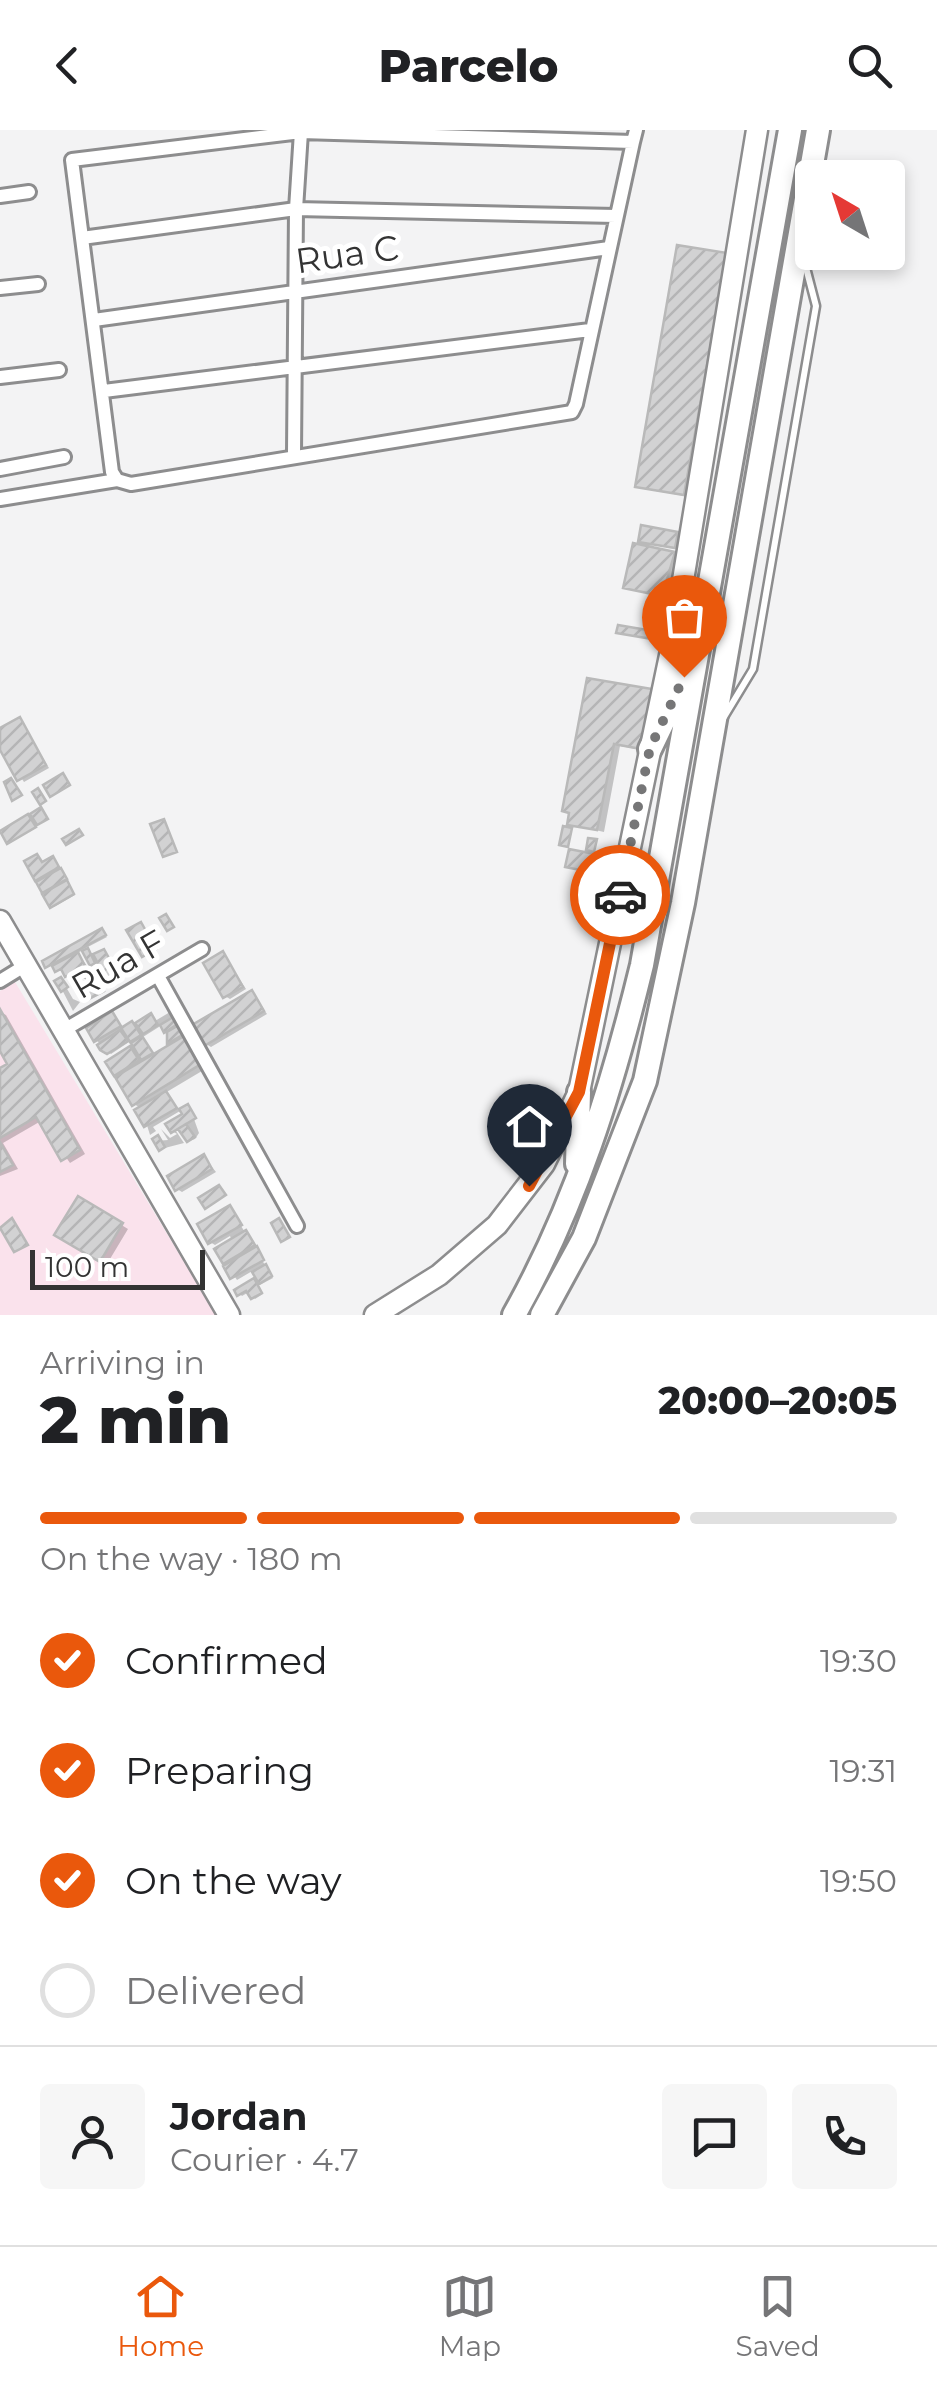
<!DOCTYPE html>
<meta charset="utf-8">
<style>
body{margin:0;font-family:Montserrat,sans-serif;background:#f6f6f6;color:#202124;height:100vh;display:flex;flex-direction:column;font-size:38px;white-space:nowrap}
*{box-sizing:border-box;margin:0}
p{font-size:32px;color:#757577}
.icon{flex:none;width:55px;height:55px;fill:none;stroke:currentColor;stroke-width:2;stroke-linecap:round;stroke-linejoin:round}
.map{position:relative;height:1185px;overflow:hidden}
.drawer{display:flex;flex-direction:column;background:#fff;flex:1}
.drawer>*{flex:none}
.needle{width:65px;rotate:321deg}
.tools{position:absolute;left:795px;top:30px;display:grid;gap:20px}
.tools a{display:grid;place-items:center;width:110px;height:110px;border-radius:10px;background:#fff;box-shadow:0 5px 15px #0003;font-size:50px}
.scale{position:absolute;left:30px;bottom:25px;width:175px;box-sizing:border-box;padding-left:10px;border:5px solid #333;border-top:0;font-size:28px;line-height:35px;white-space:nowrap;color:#333;-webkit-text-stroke:8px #fff;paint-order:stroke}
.pin{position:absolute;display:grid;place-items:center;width:85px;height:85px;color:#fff;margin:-102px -42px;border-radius:50% 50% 50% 0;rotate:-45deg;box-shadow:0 0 10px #0007}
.pin .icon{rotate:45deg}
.courier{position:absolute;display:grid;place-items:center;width:100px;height:100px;margin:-50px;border:8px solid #ea580c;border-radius:50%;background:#fff;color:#222;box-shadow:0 2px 12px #0007}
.overview em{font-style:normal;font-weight:800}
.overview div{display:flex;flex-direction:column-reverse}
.overview{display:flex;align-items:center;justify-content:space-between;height:170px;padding:0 40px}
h1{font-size:65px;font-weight:800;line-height:75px}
.bar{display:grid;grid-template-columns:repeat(4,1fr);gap:15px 10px;align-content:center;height:120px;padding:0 40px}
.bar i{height:12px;border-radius:8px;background:#e0e0e0}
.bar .selected{background:#ea580c}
.bar p{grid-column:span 4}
.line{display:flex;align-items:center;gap:25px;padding:0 40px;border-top:2px solid #e0e0e0}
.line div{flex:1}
.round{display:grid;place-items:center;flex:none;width:105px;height:105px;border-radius:10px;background:#f6f6f6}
ol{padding:0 40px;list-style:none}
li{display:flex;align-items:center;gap:30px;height:110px}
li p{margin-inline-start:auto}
li .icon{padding:10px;border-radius:50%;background:#ea580c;color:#fff;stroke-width:4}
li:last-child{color:#757577}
li i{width:55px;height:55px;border:5px solid #e0e0e0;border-radius:50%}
header{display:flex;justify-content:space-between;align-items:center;height:130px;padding:0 40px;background:#fff;font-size:45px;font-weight:800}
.menu{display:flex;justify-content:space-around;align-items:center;height:140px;border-top:2px solid #e0e0e0;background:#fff;font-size:28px;color:#757577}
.menu a{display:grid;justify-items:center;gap:5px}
.menu .selected{color:#ea580c}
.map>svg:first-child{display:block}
.education{fill:#fae2ec}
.shadow{fill:#0003;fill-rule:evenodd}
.building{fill:url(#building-hatch);stroke:#b9b9b9;stroke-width:2.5}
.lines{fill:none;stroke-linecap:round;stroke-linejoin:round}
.lane-casing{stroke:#8d8d8e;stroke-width:11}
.street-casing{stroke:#8d8d8e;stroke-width:18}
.primary-casing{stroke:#8d8d8e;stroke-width:25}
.highway-casing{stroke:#8d8d8e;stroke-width:28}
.lane{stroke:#fff;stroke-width:6}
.street{stroke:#fff;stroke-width:12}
.primary{stroke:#fff;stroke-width:20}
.highway{stroke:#fff;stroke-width:22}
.done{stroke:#767677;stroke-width:10;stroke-dasharray:0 18}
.route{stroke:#ea580c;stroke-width:12}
.labels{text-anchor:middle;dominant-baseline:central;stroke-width:10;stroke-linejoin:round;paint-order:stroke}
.street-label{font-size:35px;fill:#333;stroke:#fff}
</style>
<header><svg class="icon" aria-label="back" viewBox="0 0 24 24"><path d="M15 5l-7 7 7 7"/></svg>Parcelo<svg class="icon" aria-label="search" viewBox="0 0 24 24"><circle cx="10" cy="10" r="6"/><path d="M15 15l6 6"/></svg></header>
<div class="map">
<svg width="937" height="1185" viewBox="0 0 937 1185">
<defs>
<pattern id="building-hatch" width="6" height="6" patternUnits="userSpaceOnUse" patternTransform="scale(2.5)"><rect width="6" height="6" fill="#d2d2d3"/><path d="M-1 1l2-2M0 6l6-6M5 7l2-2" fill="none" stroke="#b5b5b6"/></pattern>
</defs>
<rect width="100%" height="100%" fill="#f3f3f4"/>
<path class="education" d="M15 852 216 1185H0V861Z"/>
<path class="shadow" d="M726 126 691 367 644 359 638 355Z
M677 404 682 407 680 419 641 411Z
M674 424 681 428 669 468 626 456Z
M651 562 657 566 647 621 620 616 604 702 569 694 571 684 565 680Z
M20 590 49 638 24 652 0 615V600Z
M604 728 608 731 606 744 573 738Z
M55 730 75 765 54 777 27 732Z
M102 801 107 807 84 819 92 834 84 819 78 823 105 862 88 871 80 857 94 850 79 841 69 846 54 836H47Z
M223 824 246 859 230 869 225 866Z
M62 850 73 869 80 872 73 881 58 852Z
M252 863 267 884 211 917 206 914Z
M0 882 6 885 85 1024 70 1033 41 991 3 1013 18 1039 0 1046V940L10 934 0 916Z
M170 882 182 907 191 912 207 938 165 963 180 981 153 997 156 1001 150 1005 142 979 134 974 116 944 131 919 142 926 132 910 111 924 96 910 115 886 124 901 150 886 155 891ZM162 895 174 915 155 926 143 907Z
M190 978 199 1003 195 1009 189 1011 181 999 176 1001 184 1013 161 1019 156 1011 168 1010 161 999 170 1008 177 1004 172 1001Z
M204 1027 216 1042 182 1062 177 1059Z
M79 1069 128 1099 107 1134 58 1104Z
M230 1078 273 1148 258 1156 263 1164 255 1169 249 1162 242 1166 237 1161 259 1148 254 1140 237 1150 217 1120 232 1111 230 1106 215 1115 210 1112Z"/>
<path class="building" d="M677 115 727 123 684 365 635 357Z
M641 395 678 402 675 418 638 412Z
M633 413 675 422 662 466 623 458Z
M618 495 659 502 658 510 616 503Z
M587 548 652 559 641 619 614 614 597 700 567 695 569 683 562 681Z
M20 587 46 635 17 651 0 620V598Z
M63 643 70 655 50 667 43 655Z
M11 648 22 665 12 671 4 652Z
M38 658 46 671 40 675 32 662Z
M41 677 48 689 37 695 30 684Z
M28 684 36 697 7 714 0 701Z
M164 689 177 722 163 727 150 694Z
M563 696 572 698 568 717 559 715Z
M79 699 83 705 66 715 62 709Z
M588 708 597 709 594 722 586 720Z
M569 719 605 726 601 744 565 737Z
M37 724 42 732 53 726 59 737 35 751 24 731Z
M61 738 67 749 42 763 36 752Z
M67 750 74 764 50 778 42 764Z
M166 784 174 797 167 801 159 788Z
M141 792 156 819 142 827 126 800Z
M102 798 106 805 45 838 42 831Z
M88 818 95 833 90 836 82 821Z
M104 819 121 850 110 856 93 824Z
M223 821 243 857 223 868 203 833Z
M78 822 85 836 65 847 61 839 55 842 52 836Z
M124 824 131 838 120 844 113 830Z
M91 838 99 851 80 861 77 856 89 850 77 843Z
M61 847 68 857 61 862 54 851Z
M99 852 104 861 84 871 80 863Z
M252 860 264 881 204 916 192 895Z
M0 879 80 1020 61 1031 36 987 0 1008V938L7 934 0 921Z
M112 881 121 896 94 912 86 898Z
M151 883 158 895 143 904 135 893Z
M175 886 179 893 164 903 160 895Z
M132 891 141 905 130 912 121 898Z
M179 895 184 904 167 914V902Z
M120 900 128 911 107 924 100 920 97 915Z
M142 906 153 923 141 930 131 913Z
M184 906 201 934 132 976 115 947Z
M130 916 139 930 114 946 105 932Z
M166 961 177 978 144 997 134 980Z
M188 974 196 988 171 1003 165 994 182 984 179 979Z
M186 994 195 1007 187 1012 178 999Z
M158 1005 165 1017 159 1021 152 1009Z
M0 1012 13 1035 0 1042Z
M204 1024 212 1039 175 1061 167 1046Z
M219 1055 226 1065 205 1079 198 1068Z
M78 1066 123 1093 100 1132 54 1105Z
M230 1075 242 1095 208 1114 197 1094Z
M12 1088 28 1115 14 1122 0 1098Z
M279 1088 290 1107 281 1112 271 1093Z
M246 1100 255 1115 223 1134 214 1119Z
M257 1116 264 1130 230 1149 223 1136Z
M266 1134 272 1146 259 1154 252 1142Z
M254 1148 262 1163 251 1169 246 1161 237 1166 234 1160Z"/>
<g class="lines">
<defs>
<path id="lane" d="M724 587 753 539 816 176 804 130"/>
<path id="street" d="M633 12 301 2 72 30 112 342 117 350 131 354 572 282 576 274 633 12 636 0
M0 66 29 62
M82 108 296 79 616 86
M0 158 38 154
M94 190 609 118
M0 247 59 240
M104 261 590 200
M294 324 296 79 301 2
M0 339 64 327
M0 369 117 350
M158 846 297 1096
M0 851 26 835
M64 900 202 819"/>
<path id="primary" d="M0 791 229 1185
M375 1185 439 1145 497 1095 544 1034 579 962 673 511 757 0"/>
<path id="highway" d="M650 619 687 542
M577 1034 579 962
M514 1185C576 1075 612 958 642 835L790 0
M542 1185 584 1108 645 951 683 773 818 0"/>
</defs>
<use href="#lane" class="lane-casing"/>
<use href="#street" class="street-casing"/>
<use href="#primary" class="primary-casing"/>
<use href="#highway" class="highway-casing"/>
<use href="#lane" class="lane"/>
<use href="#street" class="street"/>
<use href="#primary" class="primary"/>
<use href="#highway" class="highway"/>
</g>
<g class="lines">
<path class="done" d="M620 765 650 618 684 547"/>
<path class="route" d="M529 1056 579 962 620 765"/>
</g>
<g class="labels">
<g class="street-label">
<text transform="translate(347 124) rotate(-8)">Rua C</text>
<text transform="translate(118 834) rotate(-30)">Rua F</text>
</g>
</g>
</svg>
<div class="tools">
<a><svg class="needle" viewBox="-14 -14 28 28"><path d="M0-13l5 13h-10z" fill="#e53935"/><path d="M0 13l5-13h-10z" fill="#757577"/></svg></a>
</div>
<div class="scale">100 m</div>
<div class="pin" style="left:684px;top:547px;background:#ea580c"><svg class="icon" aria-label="bag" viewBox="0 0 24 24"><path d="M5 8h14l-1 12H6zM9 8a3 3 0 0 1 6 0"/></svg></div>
<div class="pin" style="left:529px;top:1056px;background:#1f2937"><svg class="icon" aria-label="home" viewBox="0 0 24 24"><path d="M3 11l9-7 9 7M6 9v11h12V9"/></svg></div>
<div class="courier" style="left:620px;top:765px"><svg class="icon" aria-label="car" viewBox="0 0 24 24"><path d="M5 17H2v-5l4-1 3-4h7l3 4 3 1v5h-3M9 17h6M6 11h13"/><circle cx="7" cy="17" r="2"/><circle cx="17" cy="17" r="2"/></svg></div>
</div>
<section class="drawer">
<div class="overview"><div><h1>2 min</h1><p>Arriving in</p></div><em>20:00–20:05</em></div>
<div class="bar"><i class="selected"></i><i class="selected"></i><i class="selected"></i><i></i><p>On the way · 180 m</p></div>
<ol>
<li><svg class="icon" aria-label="check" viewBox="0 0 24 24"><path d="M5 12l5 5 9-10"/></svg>Confirmed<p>19:30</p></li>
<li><svg class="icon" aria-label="check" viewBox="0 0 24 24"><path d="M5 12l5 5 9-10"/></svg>Preparing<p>19:31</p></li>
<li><svg class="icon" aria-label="check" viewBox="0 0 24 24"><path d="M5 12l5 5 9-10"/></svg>On the way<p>19:50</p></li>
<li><i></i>Delivered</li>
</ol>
<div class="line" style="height:180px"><a class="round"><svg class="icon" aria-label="person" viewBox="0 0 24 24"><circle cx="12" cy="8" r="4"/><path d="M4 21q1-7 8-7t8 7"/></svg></a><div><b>Jordan</b><p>Courier · 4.7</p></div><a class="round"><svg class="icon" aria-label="chat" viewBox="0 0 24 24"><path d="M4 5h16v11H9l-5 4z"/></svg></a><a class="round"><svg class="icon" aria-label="phone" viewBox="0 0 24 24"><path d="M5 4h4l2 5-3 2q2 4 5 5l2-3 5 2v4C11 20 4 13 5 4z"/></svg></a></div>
</section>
<nav class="menu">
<a class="selected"><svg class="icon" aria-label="home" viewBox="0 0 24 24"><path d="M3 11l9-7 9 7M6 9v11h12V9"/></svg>Home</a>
<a><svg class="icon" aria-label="map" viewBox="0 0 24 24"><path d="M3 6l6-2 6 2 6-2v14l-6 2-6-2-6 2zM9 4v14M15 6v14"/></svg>Map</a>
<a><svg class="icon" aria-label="saved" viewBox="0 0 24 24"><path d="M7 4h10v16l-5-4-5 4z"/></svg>Saved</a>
</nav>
